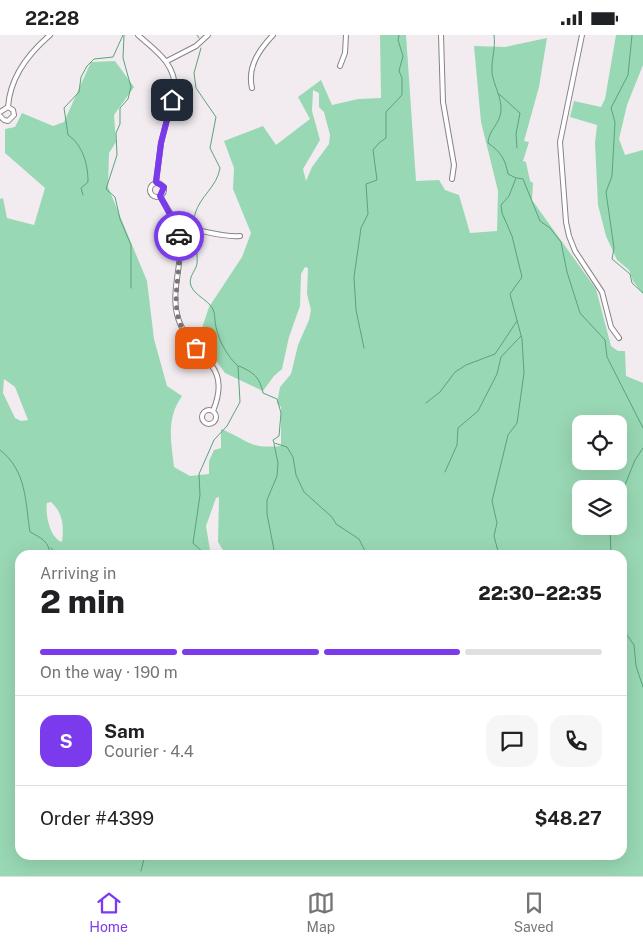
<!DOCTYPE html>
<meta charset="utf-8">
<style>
body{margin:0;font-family:"Public Sans",sans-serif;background:#f6f6f6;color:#202124;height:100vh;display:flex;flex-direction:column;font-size:19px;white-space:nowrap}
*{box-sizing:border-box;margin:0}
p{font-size:16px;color:#757577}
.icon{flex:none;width:28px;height:28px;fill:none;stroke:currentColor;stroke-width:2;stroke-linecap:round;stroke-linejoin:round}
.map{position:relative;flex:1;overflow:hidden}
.details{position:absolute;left:15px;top:515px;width:612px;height:310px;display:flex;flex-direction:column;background:#fff;border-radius:15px;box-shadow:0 5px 20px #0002}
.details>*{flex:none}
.tools{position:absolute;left:572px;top:380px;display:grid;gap:10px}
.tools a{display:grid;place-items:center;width:55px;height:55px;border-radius:10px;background:#fff;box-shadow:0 5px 20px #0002;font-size:25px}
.pin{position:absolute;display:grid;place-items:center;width:42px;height:42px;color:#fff;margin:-21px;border-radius:10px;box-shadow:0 2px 8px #0006}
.courier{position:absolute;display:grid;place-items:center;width:50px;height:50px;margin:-25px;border:4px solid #7c3aed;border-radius:50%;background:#fff;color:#222;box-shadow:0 1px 6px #0007}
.head em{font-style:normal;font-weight:800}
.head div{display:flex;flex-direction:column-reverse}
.head{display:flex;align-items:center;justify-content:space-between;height:85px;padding:0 25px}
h1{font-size:32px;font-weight:800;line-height:38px}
.bar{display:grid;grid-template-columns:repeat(4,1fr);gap:8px 5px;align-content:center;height:60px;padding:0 25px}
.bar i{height:6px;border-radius:4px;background:#e0e0e0}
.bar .selected{background:#7c3aed}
.bar p{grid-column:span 4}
.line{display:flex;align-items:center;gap:12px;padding:0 25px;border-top:1px solid #e0e0e0}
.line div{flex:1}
.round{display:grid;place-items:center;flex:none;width:52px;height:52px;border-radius:15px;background:#f6f6f6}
.status{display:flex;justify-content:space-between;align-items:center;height:35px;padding:0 25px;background:#fff;direction:ltr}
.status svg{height:14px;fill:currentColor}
.tabs{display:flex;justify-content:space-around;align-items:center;height:70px;border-top:1px solid #e0e0e0;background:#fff;font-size:14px;color:#757577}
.tabs a{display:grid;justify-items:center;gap:2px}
.tabs .selected{color:#7c3aed}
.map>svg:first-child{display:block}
.green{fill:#99d8b4;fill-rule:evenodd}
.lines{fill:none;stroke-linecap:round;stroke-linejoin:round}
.stream{stroke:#5aa37c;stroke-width:1}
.minor-casing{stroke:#878285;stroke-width:6}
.minor{stroke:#fff;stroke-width:4}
.done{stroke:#7a7678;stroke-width:5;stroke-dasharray:0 9}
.route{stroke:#7c3aed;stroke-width:6}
</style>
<div class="status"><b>22:28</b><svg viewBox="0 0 49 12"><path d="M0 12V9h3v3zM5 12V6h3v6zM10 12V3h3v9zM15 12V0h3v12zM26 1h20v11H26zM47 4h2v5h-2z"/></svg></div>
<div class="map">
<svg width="643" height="841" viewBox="0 0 643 841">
<rect width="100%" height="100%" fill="#f2ecf0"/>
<path class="green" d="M380 0H406L416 146 439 145 445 155 459 160 470 198 497 196 498 156 481 87 474 11 505 12 547 3 539 52 524 106 529 107 523 126 526 127 530 146 533 148 532 165 596 254 611 311 618 316H625L626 341 643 348V841H0V164L3 163 7 183 34 190 45 153 5 118V94L15 92 22 78 53 91 64 87 91 27 115 26 134 52 114 80 116 107 109 118 108 152 147 246 154 304 167 351 182 361C166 384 171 405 174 432L190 441 209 439V426L214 415 221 413V394C249 405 247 414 281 411V372L277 368 280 352 291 339 298 310 309 285 311 275 307 259 308 233 305 232 301 239 300 271 289 302 282 334 274 341 263 356 225 338 199 302 209 272 242 222 251 198 233 154 234 133 224 106 263 91 276 110 310 84 298 62 321 45 332 70 358 64 381 63ZM313 55 319 58V72L324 77 330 100 329 109 312 132 306 146 303 134 320 105 312 76ZM4 344 15 352 28 385 21 386 15 383 3 358ZM581 389H619V426H581ZM581 454H619V491H581ZM219 462 218 507 226 520H622V820H20V520H213L210 515 206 491 216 463ZM51 467C63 478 64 491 62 507 50 503 45 479 47 468Z
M616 0H643V30L627 70 619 104 625 120 643 115V259L633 246 629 235 617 225 606 201 598 170 595 108 597 90 570 82 574 66 601 72 605 64Z"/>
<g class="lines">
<path class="stream" d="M124 0 123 23 131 52 128 64 120 73V89L116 98 117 120 106 154 115 162 120 184 131 210V253
M197 0 199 3
M494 0C496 13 491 25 492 38 494 51 502 63 501 76 500 89 488 96 488 108 501 117 505 124 508 139L516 143 509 161 501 170 502 178 512 201 522 242 510 259 522 304 524 338 517 388 508 400 492 466 497 488 494 501 499 520
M632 0 628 40 611 73 615 87 612 141 606 157 614 213 612 224 630 239 632 248 643 258
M201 13 194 38 196 53 216 82 210 113 220 133C217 152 200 161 195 179 189 197 199 212 197 229 195 237 188 242 191 251 195 260 204 263 210 270 216 276 214 284 216 292 219 306 227 321 238 331L240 367 227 391 214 405 199 439 200 460 193 508 206 520
M499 59 520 78 516 99 517 113
M517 143 523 144 540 186 550 193 561 207 567 237 580 278 605 305 607 322 643 393
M83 160 81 153 88 147C88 130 83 110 68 100L64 73 79 57 81 42 87 31 94 24 113 22 123 0
M364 313 356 275 354 242 361 193 368 179 366 149 377 145 373 115 379 108 386 103V77L402 60V43L399 36 403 21 398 5 399 0
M239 331C253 337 260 342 263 358L277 364 281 378 279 401 273 405 274 408 287 412 293 422 296 440 304 457 332 482 336 489 359 504 367 520
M426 368 440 357 455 337 466 330 495 319 517 286
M274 409 278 428 277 441 267 465V479L275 520
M0 415C27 436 25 466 30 497 40 502 50 507 50 520
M445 437 457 410 458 393 478 376 497 339 501 322 521 301
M619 465 635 425 643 413
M610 491 611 520
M51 513 57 520
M622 593 634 610 636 631 643 652
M38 824V820
M141 836 145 820"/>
<defs>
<path id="minor" d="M138 0C156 16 175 28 175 54L161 108 156 147
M441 0 443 67 454 130 452 144
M582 0 560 107 566 187 569 201 575 216 602 257 611 292 619 303
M167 26 196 11 208 0
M340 31 345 18 346 0
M252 53C247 32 259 15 273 0
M8 72C10 43 29 18 50 0
M0 77 8 72 13 75 14 80 8 86 4 85 0 81
M150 155a7 7 0 1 1 14 0a7 7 0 1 1-14 0Z
M160 161C166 172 175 183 178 195 186 224 169 254 178 283 191 324 234 325 213 376
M178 194C199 192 218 203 240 201
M202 382a7 7 0 1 1 14 0a7 7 0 1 1-14 0Z"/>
</defs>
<use href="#minor" class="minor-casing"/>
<use href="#minor" class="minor"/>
</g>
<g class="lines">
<path class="done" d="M179 201C184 244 161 277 196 313"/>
<path class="route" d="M172 65 161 108 156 147 164 152 160 161 178 194 179 201"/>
</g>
</svg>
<div class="tools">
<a><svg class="icon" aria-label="locate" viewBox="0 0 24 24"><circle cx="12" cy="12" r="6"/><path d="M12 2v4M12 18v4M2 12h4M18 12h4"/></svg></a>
<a><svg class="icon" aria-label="layers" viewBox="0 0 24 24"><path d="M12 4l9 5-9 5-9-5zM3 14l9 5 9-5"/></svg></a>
</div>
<div class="pin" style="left:196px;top:313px;background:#ea580c"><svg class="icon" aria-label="bag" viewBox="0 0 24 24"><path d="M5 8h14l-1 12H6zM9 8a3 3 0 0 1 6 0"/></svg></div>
<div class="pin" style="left:172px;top:65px;background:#1f2937"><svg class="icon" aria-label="home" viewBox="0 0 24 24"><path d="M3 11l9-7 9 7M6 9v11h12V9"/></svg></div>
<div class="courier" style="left:179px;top:201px"><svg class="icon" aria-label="car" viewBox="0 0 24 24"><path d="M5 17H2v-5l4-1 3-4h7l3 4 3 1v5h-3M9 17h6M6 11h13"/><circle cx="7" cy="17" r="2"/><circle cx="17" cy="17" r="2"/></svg></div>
<section class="details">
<div class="head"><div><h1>2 min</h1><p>Arriving in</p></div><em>22:30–22:35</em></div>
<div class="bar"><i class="selected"></i><i class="selected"></i><i class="selected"></i><i></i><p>On the way · 190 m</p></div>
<div class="line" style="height:90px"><b class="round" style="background:#7c3aed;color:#fff">S</b><div><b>Sam</b><p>Courier · 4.4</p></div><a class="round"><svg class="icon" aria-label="chat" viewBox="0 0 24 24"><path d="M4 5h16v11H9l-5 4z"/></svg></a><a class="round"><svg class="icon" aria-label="phone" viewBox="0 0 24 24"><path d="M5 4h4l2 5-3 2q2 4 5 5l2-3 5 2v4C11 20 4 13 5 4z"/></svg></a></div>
<div class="line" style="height:65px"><div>Order #4399</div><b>$48.27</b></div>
</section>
</div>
<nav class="tabs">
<a class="selected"><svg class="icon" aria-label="home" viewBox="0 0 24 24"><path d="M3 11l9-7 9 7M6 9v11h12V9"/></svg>Home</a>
<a><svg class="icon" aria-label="map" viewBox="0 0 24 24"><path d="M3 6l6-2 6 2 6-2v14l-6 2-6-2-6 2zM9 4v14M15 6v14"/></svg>Map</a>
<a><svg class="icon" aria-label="saved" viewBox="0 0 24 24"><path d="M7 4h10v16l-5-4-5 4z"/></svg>Saved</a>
</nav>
